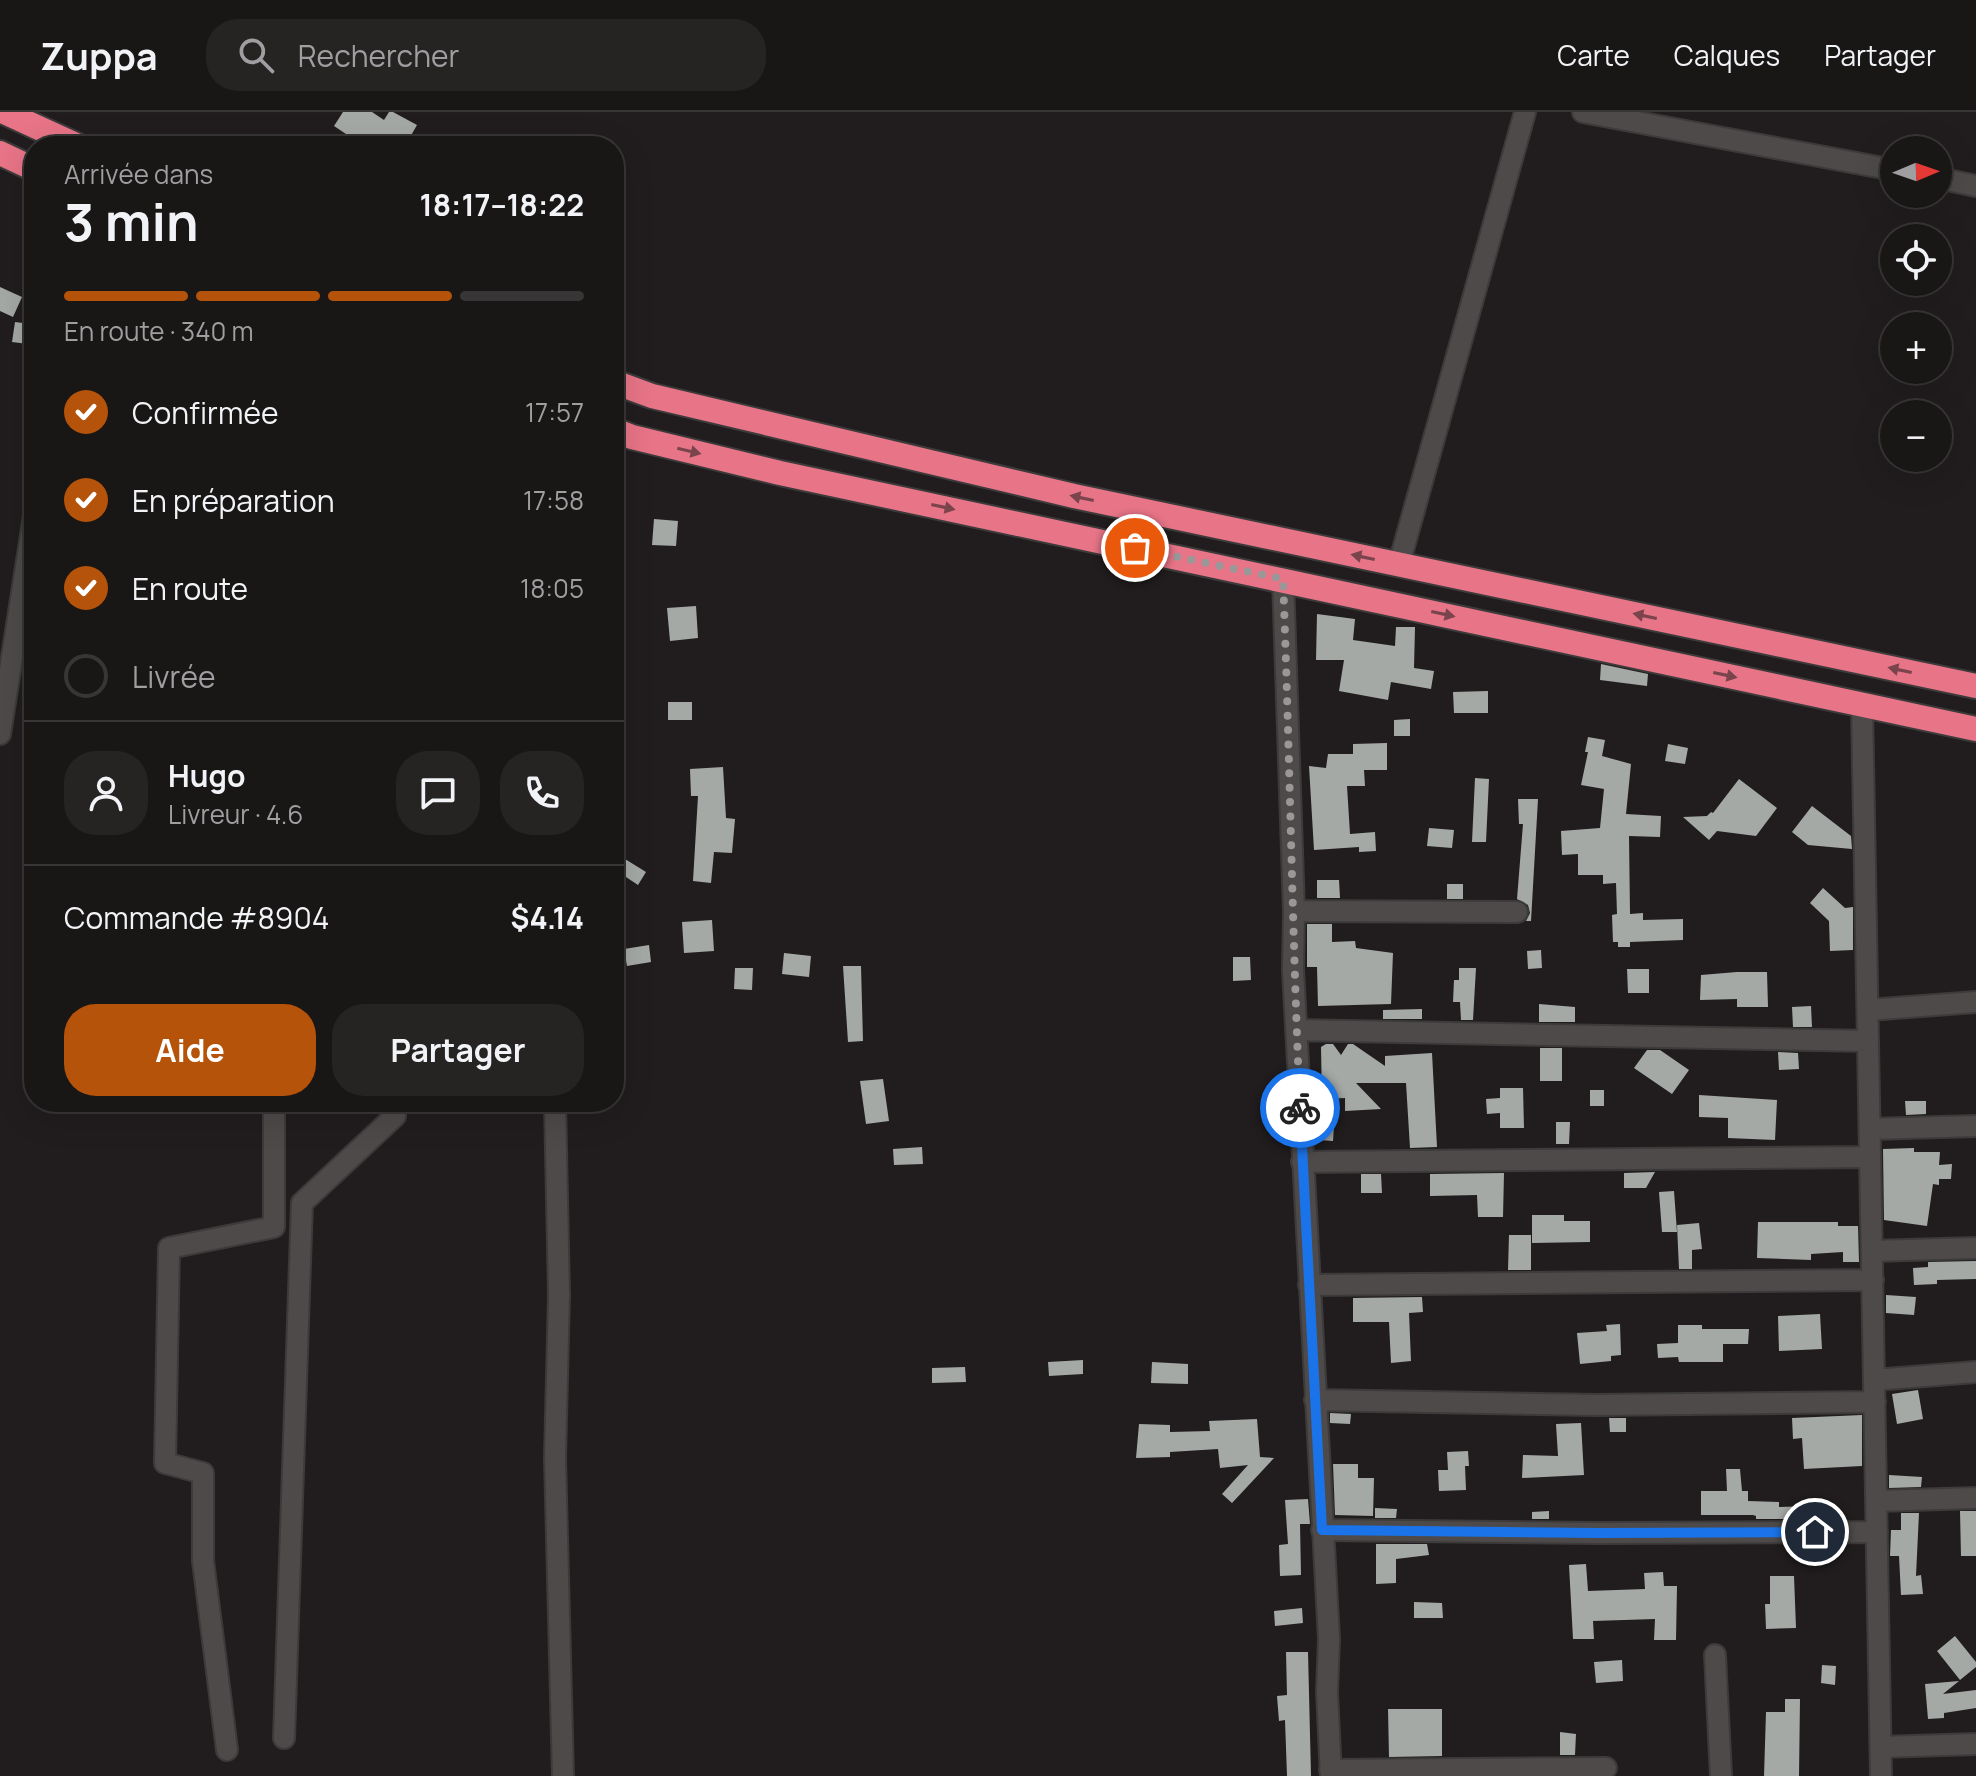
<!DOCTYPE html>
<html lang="fr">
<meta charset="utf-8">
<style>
body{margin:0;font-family:Manrope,sans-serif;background:#262323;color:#f1f3f6;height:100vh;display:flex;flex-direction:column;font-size:30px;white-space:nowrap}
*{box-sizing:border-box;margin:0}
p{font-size:26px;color:#9f9fa1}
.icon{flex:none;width:44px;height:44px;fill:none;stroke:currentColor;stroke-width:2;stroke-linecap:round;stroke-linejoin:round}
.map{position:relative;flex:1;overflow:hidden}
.panel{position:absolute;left:24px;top:24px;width:600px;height:976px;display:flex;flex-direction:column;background:#191616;border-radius:32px;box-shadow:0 8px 32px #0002,0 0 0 2px #373535}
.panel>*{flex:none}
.needle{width:52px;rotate:88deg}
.buttons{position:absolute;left:1880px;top:24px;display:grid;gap:16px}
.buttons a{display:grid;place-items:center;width:72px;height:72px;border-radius:50%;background:#191616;box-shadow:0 8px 32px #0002,0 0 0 2px #373535;font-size:40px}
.pin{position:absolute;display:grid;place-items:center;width:68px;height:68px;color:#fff;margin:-34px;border:4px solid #fff;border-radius:50%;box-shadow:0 2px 8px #0007}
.courier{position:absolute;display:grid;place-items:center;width:80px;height:80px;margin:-40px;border:6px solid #1a73e8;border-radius:50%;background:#fff;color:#222;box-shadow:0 2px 10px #0007}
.headline em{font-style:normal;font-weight:700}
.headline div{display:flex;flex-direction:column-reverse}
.headline{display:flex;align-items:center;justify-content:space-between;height:136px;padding:0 40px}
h1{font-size:52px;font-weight:700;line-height:60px}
.bar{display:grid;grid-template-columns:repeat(4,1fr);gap:12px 8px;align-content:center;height:96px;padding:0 40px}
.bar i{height:10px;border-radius:6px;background:#373535}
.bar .current{background:#b45309}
.bar p{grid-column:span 4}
.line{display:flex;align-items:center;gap:20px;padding:0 40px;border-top:2px solid #373535}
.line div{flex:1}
.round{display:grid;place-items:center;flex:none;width:84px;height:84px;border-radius:32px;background:#262323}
ol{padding:0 40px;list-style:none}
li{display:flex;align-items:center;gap:24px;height:88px}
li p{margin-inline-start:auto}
li .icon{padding:8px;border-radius:50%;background:#b45309;color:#fff;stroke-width:4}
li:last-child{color:#9f9fa1}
li i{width:44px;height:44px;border:4px solid #373535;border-radius:50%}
.primary-button{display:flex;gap:16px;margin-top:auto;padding:16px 40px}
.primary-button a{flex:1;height:92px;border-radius:32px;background:#b45309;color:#fff;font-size:32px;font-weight:700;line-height:92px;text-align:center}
.primary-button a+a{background:#262323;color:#f1f3f6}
header{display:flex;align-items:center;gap:48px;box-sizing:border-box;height:112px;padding:0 40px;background:#191616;border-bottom:2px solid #373535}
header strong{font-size:38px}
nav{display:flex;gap:44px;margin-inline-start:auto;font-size:28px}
.search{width:560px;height:72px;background:#262323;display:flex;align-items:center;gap:20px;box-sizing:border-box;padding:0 28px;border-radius:32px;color:#9f9fa1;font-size:30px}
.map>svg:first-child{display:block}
.building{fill:#a5a9a6}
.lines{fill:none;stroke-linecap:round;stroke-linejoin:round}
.minor-casing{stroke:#3c3a3a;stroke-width:24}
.highway-casing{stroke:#3c3a3a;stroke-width:28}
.minor{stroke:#4e4a4a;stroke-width:20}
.highway{stroke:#e77487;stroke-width:24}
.oneway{fill:#7a444d}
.done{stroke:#999797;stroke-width:8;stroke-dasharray:0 14.4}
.route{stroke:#1a73e8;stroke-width:10}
</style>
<header>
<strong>Zuppa</strong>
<div class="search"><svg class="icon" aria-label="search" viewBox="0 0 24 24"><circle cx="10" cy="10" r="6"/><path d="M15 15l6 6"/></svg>Rechercher</div>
<nav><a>Carte</a><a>Calques</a><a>Partager</a></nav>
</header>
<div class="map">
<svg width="1976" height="1664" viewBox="0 0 1976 1664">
<rect width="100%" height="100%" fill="#211d1e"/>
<path class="building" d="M343 0H372L384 8 389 0H393L417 13 405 34H364L334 14Z
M0 175 22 185 13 205 0 199Z
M15 210 31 212 28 232 12 230Z
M654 407 678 409 676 434 652 433Z
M696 494 698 526 670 529 667 496Z
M1317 502 1355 507 1353 528 1395 534 1396 515H1415L1414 556 1434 559 1431 577 1391 570 1388 588 1339 579 1344 548H1316Z
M1601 552 1648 562 1647 574 1600 568Z
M1488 579V601H1454L1453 580Z
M668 590H692V608H668Z
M1410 607V624H1394V608Z
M1588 625 1605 628 1602 644 1631 652 1626 702 1661 704 1660 725 1629 724 1630 802 1643 801V808L1683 807V828L1630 830V835H1618V830H1613L1612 803 1617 802 1616 771 1603 772V763H1578V742L1562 743 1561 719 1600 716 1604 677 1581 673 1588 640H1585Z
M1387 631V658H1364L1365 674H1347L1350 722 1375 720 1376 739 1359 740V735L1314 738 1309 654 1326 656 1328 642H1353V632Z
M1668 632 1688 636 1685 652 1665 649Z
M723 655 726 706 735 707 732 741 714 740 711 771 693 769 698 684H691L690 657Z
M1475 666 1489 667 1486 730H1472Z
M1739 667 1777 696 1756 724 1717 719 1709 728 1683 705 1707 704 1711 700 1713 701Z
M1518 687H1538L1531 809H1526L1530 801 1528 793 1517 787 1523 712H1519Z
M1812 694 1851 724 1852 737 1808 733 1792 720Z
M1429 716 1454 718 1452 736 1427 734Z
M625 747 646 760 638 773 617 759Z
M1317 768H1339L1340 786H1317Z
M1447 772H1463V787H1447Z
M1823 776 1845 796 1853 795V838L1830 839 1829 809 1810 791Z
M712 808 714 839 684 841 682 810Z
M1307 812H1332V830L1355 829 1356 836 1393 841 1391 892 1318 894 1317 855H1307Z
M649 833 651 850 627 854 624 837Z
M1541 838 1542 856 1528 857 1527 839Z
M784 841 811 844 809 865 782 862Z
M1233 845H1250L1251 868 1233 869Z
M843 854H861L863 929 848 930Z
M735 856H753L752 878 734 877Z
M1459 856H1476L1473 908H1461L1460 890H1453L1454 868H1459Z
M1627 857H1649V881H1628Z
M1737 860H1767L1768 895H1737V887L1700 888 1701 863Z
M1539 892 1575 895V910H1539Z
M1811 894 1812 915H1793L1792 895Z
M1422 897V907H1383V898Z
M1326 932H1333L1341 943 1348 932H1353L1385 954V944L1432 941 1437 1035 1410 1036 1406 971H1356L1381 997 1345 999V986L1322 987 1321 935Z
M1540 936H1562V969H1540Z
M1647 938H1660L1689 958 1672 982 1634 956Z
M1778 940 1798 941 1799 957 1779 958Z
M883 967 889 1009 866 1012 860 969Z
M1500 976H1523L1524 1016H1500V1001L1487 1002 1486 987 1500 986Z
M1590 978H1604V994H1590Z
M1699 983 1777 988 1775 1028 1728 1026V1006L1699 1005Z
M1905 989H1926V1002L1906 1003Z
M1556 1010H1570L1569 1032H1556Z
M1320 1013 1334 1014 1333 1029 1319 1028Z
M922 1035 923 1052 894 1053 893 1037Z
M1914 1036V1040H1940L1939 1053 1952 1052 1951 1067H1939V1073L1933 1072 1927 1114 1884 1108 1883 1037Z
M1655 1060 1646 1076H1624V1061Z
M1504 1061 1503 1105H1478L1477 1083 1430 1084V1062Z
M1361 1062H1381L1382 1081H1361Z
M1674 1079 1677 1120H1662L1659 1080Z
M1532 1103H1564V1109H1590V1130L1532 1131Z
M1758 1110H1838V1114H1858L1859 1150H1843V1140L1811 1142V1148L1757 1146Z
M1699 1111 1702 1137 1692 1138V1157H1679L1677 1113Z
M1509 1123H1531V1158H1508Z
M1976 1149V1167L1937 1168V1172L1914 1173 1913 1156 1928 1155V1150Z
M1886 1183 1916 1185 1914 1203 1886 1201Z
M1422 1185 1423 1200 1409 1201 1411 1249 1391 1251 1389 1210H1353V1186Z
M1820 1202 1822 1237 1779 1239 1778 1204Z
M1620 1212 1621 1243 1611 1244V1249L1580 1252 1577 1221 1607 1219 1606 1213Z
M1678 1213H1702V1217H1749L1748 1232H1723V1250H1679L1678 1245 1658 1246 1657 1232 1678 1231Z
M1083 1248V1262L1049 1264 1048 1250Z
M1152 1250 1188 1252V1272L1151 1271Z
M965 1255 966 1270 932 1271V1256Z
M1918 1278 1923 1307 1897 1312 1892 1282Z
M1330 1301 1351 1302 1350 1312 1330 1311Z
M1862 1303V1354L1804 1357 1802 1326 1793 1327 1792 1306Z
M1609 1306H1626V1320H1610Z
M1257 1307 1260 1345 1274 1346 1232 1391 1222 1382 1248 1353 1220 1356 1218 1337 1170 1340V1345L1136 1346 1139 1312 1170 1313V1320L1210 1319 1209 1309Z
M1581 1311 1584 1363 1522 1366 1523 1343 1558 1344 1556 1312Z
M1468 1339 1469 1354H1465L1466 1378 1439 1379 1438 1358H1448L1447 1340Z
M1333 1352H1358V1366H1374L1373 1404 1335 1403Z
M1726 1357H1740L1742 1379H1748V1389L1779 1390V1395L1810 1394V1407H1756V1404L1753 1403H1701V1379H1727Z
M1889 1363 1922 1365 1921 1375 1889 1376Z
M1308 1387 1310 1412H1300L1301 1463 1280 1464 1279 1433 1288 1432 1285 1388Z
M1375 1396 1397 1397 1396 1406H1375Z
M1549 1399V1407H1532V1400Z
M1960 1399H1976V1444H1961Z
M1901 1401H1919L1916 1464 1921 1463 1923 1482 1901 1483 1899 1444H1890L1891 1418H1901Z
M1376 1432H1427L1429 1443 1396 1447V1471L1376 1472Z
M1586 1452 1588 1479 1645 1477 1644 1461 1663 1460 1664 1474H1677L1676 1528H1654L1655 1507 1593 1509 1594 1527H1573L1569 1453Z
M1770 1464H1794L1796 1516 1766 1517 1765 1492H1770Z
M1414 1490 1442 1491 1443 1506H1414Z
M1302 1496 1303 1511 1275 1514 1274 1499Z
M1955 1524 1976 1550V1555L1960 1568 1937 1539Z
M1286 1540H1308L1311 1664H1287L1285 1608 1279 1609 1277 1584 1287 1583Z
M1622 1548 1623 1569 1596 1571 1594 1550Z
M1822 1553 1836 1554 1835 1573 1821 1571Z
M1959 1569 1943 1582 1976 1578V1596L1944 1601V1606L1928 1607 1925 1572Z
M1785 1587H1800L1799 1664H1764L1766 1600H1785Z
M1388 1597H1442V1644L1389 1645Z
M1560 1620 1576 1622 1575 1643H1560Z"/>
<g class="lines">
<defs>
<path id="minor" d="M1583 0 1894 58
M1938 66 1976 74
M1399 452 1525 0
M1283 467 1294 799 1293 858 1329 1527 1327 1580 1331 1664
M1862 593 1881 1664
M0 622 34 404
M1294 799 1517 800
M1868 898 1976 890
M1296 918 1868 929
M555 990 559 1183 555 1346 563 1664
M1870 1017 1976 1014
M1302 1050 1870 1045
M1872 1139 1976 1136
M1309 1173 1873 1168
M1874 1268 1976 1260
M1315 1288 1596 1293 1875 1290
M1876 1389 1976 1386
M1322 1418 1599 1421 1877 1420
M1715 1543 1721 1664
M284 1626 302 1091 395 1004V990
M1881 1635 1976 1632
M227 1638 203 1449V1361L165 1351 169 1136 274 1115V990
M1330 1658 1606 1656"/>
<path id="highway" d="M4 0 78 34
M0 41 34 57
M614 270 652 284 1074 384 1976 574
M614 318 632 325 780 361 1976 617"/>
</defs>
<use href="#minor" class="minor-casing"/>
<use href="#highway" class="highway-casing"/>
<use href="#minor" class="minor"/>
<use href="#highway" class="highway"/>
</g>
<defs><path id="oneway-solid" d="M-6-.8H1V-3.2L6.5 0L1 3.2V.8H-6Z" transform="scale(2)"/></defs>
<g class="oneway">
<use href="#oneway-solid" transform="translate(689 339) rotate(13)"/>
<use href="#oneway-solid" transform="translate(1082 386) rotate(-168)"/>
<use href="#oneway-solid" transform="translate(943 395) rotate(12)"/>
<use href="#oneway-solid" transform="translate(1363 445) rotate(-168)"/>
<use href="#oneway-solid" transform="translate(1443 502) rotate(12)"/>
<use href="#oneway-solid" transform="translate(1645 504) rotate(-168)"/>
<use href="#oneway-solid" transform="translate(1900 558) rotate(-168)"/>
<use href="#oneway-solid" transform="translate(1725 563) rotate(12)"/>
</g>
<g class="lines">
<path class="done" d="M1135 436 1283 467C1290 644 1292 820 1300 996"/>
<path class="route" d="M1300 996 1322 1418 1599 1421 1815 1420"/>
</g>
</svg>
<div class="buttons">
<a><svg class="needle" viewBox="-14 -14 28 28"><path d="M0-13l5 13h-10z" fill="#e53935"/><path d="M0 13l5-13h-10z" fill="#9f9fa1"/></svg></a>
<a><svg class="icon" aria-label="locate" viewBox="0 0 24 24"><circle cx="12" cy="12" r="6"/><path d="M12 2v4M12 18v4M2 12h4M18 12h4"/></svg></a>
<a>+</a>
<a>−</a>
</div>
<div class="pin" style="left:1135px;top:436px;background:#ea580c"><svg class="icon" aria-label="bag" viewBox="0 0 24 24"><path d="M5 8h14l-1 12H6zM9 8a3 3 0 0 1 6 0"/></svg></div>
<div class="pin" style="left:1815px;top:1420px;background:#1f2937"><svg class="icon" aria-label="home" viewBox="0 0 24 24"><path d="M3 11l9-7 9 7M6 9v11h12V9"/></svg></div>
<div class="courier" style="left:1300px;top:996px"><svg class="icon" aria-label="bike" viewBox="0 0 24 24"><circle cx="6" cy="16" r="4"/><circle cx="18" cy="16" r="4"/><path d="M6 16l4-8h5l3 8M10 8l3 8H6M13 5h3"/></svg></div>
<section class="panel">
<div class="headline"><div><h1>3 min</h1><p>Arrivée dans</p></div><em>18:17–18:22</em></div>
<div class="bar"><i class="current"></i><i class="current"></i><i class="current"></i><i></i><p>En route · 340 m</p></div>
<ol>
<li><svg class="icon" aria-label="check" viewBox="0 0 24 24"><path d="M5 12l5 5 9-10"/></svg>Confirmée<p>17:57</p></li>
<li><svg class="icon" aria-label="check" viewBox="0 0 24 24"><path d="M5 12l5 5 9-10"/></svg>En préparation<p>17:58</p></li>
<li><svg class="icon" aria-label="check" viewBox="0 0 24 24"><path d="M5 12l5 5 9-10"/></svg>En route<p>18:05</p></li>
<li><i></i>Livrée</li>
</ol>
<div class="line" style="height:144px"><a class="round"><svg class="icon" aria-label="person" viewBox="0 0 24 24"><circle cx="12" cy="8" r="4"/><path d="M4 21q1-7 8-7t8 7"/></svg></a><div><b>Hugo</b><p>Livreur · 4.6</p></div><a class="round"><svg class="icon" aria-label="chat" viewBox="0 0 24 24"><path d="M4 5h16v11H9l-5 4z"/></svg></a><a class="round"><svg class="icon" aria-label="phone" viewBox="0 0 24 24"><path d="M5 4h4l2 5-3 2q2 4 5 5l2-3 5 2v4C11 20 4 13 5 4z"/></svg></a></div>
<div class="line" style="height:104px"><div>Commande #8904</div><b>$4.14</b></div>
<div class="primary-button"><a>Aide</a><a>Partager</a></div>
</section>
</div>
